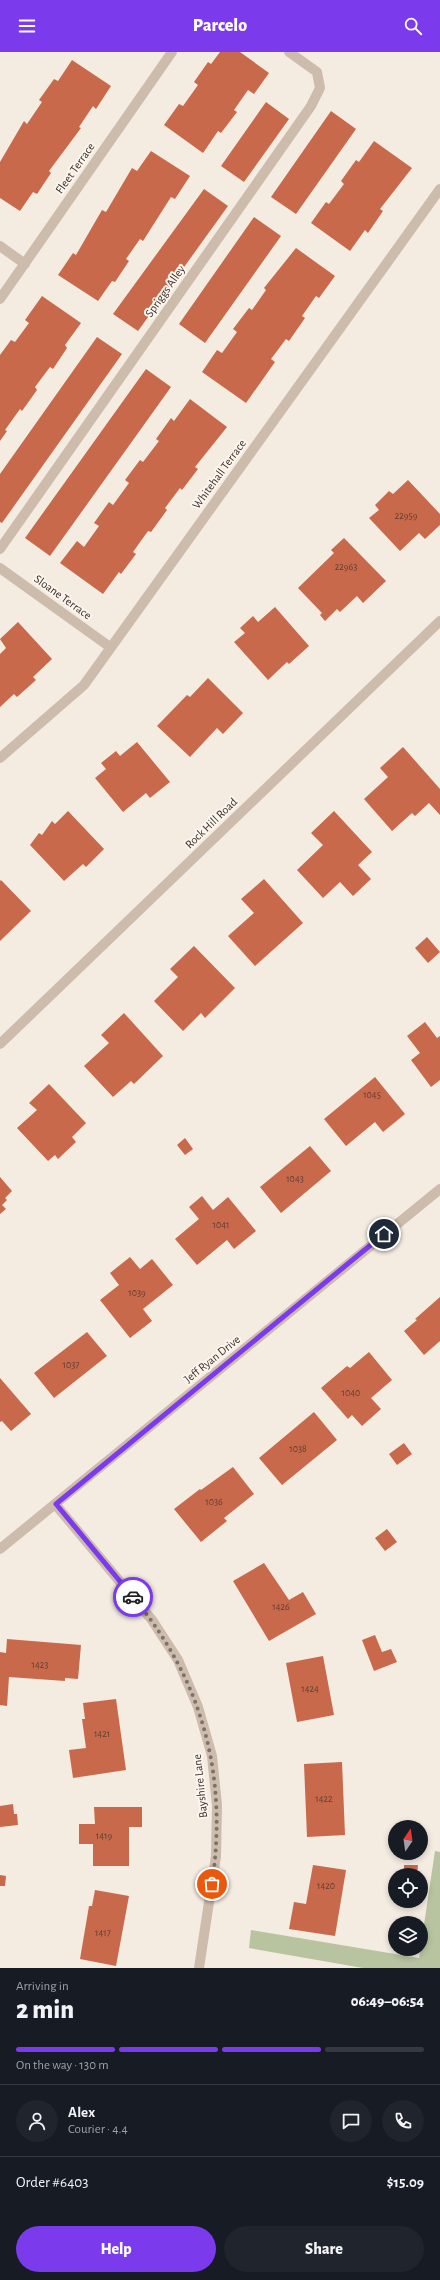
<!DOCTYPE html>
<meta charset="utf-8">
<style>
body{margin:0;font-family:"Alegreya Sans",sans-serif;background:#20242c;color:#f1f3f6;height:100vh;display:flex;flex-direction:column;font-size:15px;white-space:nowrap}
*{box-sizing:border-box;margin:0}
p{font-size:13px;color:#9ea1a6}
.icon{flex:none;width:22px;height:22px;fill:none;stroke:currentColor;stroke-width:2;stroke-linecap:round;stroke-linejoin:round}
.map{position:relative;height:1916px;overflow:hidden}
.sheet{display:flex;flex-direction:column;background:#171b24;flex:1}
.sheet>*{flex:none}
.needle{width:26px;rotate:13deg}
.buttons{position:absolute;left:388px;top:1768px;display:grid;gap:8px}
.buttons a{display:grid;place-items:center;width:40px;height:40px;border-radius:50%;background:#171b24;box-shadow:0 2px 6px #0003;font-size:20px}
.pin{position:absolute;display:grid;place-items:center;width:34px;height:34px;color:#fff;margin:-17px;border:2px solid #fff;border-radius:50%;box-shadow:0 1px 4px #0007}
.courier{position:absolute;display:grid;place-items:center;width:40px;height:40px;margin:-20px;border:3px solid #7c3aed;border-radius:50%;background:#fff;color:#222;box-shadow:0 1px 5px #0007}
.head em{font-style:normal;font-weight:800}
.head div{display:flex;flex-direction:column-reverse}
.head{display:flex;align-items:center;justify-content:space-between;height:68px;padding:0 16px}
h1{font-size:26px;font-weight:800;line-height:30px}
.bar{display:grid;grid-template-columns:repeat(4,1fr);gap:6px 4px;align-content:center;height:48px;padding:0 16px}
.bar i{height:5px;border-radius:3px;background:#363941}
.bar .active{background:#7c3aed}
.bar p{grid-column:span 4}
.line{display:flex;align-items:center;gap:10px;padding:0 16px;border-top:1px solid #363941}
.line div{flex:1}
.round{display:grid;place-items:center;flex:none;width:42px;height:42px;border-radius:21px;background:#20242c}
.primary-button{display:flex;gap:8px;margin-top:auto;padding:8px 16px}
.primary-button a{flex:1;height:46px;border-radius:24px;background:#7c3aed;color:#fff;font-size:16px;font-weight:800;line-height:46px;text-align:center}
.primary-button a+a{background:#20242c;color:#f1f3f6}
header{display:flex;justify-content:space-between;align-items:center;height:52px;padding:0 16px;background:#7c3aed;color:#fff;font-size:18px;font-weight:800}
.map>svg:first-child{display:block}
.green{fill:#b8c4a0}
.building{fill:#c8694b}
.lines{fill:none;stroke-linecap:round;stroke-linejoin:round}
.minor{stroke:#cdbbac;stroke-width:10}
.done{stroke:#7c716b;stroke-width:4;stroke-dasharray:0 7.2}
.route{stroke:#7c3aed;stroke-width:5}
.labels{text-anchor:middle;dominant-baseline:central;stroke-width:4;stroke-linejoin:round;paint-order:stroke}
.number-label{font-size:10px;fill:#5e3e33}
.street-label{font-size:12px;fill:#3b302b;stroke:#fbf5ee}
</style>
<header><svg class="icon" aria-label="menu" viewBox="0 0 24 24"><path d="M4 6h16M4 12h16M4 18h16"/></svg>Parcelo<svg class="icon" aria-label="search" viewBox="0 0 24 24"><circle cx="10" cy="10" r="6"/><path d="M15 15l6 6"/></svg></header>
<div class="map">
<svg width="440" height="1916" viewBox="0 0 440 1916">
<rect width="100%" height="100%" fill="#f4ebe1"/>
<path class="green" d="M435 1799 440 1800V1916H363L249 1896 251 1878 419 1906Z"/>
<path class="building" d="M220 0H240L269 21 254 42 248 38 234 58 237 60 221 81 218 79 203 101 164 73 179 52 183 54 198 33 194 30 208 10 211 12Z
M72 8 111 34 96 57 93 54 79 75 81 76 49 119 51 121 37 142 33 140 20 159 0 146V110L24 69 27 72 42 50 39 48 54 27 58 29Z
M266 50 289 67 244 130 221 114Z
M331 59 356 77 296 162 271 145Z
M374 89 412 116 380 157 383 159 368 181 365 178 350 199 311 171 326 150 329 152 344 132 341 129 356 108 359 110Z
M151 99 190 124 175 147 171 145 143 189 140 187 126 207 129 209 115 230 112 229 98 249 58 223 73 201 76 203 102 158 106 160 132 116 137 119Z
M204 137 228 154 138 279 113 262Z
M254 165 281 184 205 291 179 272Z
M296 196 335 224 319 246 316 244 302 264 305 266 289 289 286 287 271 307 275 310 246 351 202 320 217 298 222 301 237 280 233 277 249 256 252 258 266 238 264 236Z
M42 244 81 271 65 293 67 296 53 317 50 315 35 335 37 338 22 359 20 357 5 378 7 379 0 389V303L11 288 15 290 29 271 25 268Z
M97 285 122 302 2 471 0 470V422Z
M146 317 171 335 50 504 25 486Z
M190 347 227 375 195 415 198 417 182 438 180 436 165 456 167 458 151 480 148 479 133 500 136 502 121 522 119 520 103 542 60 511 77 489 84 495 99 474 94 471 109 450 113 453 129 431 125 428 140 408 143 410 159 389 156 387 171 366 174 369Z
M408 428 440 462V473L425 487 419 481 400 499 369 466 379 458 375 453 389 439 393 442Z
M344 486 386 529 363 551 357 544 340 560 337 557 325 569 320 563 322 561 298 536 334 501 331 498Z
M275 555 309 594 289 612 287 610 268 628 234 590 245 581 240 576 253 564 258 570Z
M18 570 52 607 33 625 36 628 17 645 14 642 0 655V602L6 596 0 587Z
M208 626 243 661 223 682 217 676 190 705 157 674 187 643 190 645Z
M137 690 170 730 150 746 146 741 123 760 95 726 106 717 101 711 116 699 120 704Z
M403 695 440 737V763L429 751 415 764 412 761 392 779 364 747 388 725 380 716Z
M68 759 104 797 86 815 83 812 64 829 30 793 39 781 42 783 52 769 55 772Z
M334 759 372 800 358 813 371 827 353 844 340 830 323 846 297 818 323 793 311 781Z
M264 827 303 871 255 914 228 884 254 861 241 847Z
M1 828 31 859 0 889V829Z
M427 885 440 900 428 911 415 896Z
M194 894 235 936 205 966 201 961 183 979 154 949 178 925 170 917Z
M124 961 163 1004 134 1032 131 1029 113 1045 84 1014 109 991 101 983Z
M425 970 437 986 440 984V1028L431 1035 411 1008 420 1001 407 984Z
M375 1025 405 1062 383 1080 375 1070 346 1094 324 1067Z
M49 1032 86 1071 72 1085 76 1090 58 1107 55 1103 48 1109 17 1076 37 1058 29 1051Z
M185 1086 193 1097 185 1103 177 1093Z
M310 1094 331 1119 281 1161 260 1135Z
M0 1125 12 1139 5 1146 7 1148 2 1153 6 1157 0 1162Z
M202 1144 213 1158 228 1145 256 1179 234 1197 227 1188 197 1213 175 1187 199 1167 189 1155Z
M130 1205 140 1217 152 1207 173 1233 143 1257 152 1269 130 1286 100 1248 119 1233 110 1221Z
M440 1245V1289L424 1303 404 1279 417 1268 415 1267Z
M87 1280 107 1304 54 1346 34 1321Z
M369 1300 392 1328 371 1346 381 1357 362 1374 352 1363 348 1367 321 1336 347 1314 350 1316Z
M0 1326 31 1362 11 1379 2 1369 0 1370Z
M314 1360 337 1388 282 1433 259 1406Z
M404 1391 412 1402 397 1413 389 1402Z
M233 1415 254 1442 224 1466 227 1469 201 1490 174 1457 200 1437 201 1438Z
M387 1477 397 1490 385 1499 375 1486Z
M264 1511 289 1548 303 1540 316 1562 269 1589 233 1529Z
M375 1583 382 1600 391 1597 397 1610 374 1619 362 1588Z
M7 1587 81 1593 78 1627 65 1626V1629L9 1625 7 1654 0 1653V1600L6 1601Z
M323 1604 334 1663 297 1670 286 1611Z
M116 1647 126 1718 73 1726 69 1698 86 1696 82 1667H85L83 1651Z
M342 1710 345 1783 307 1785 304 1712Z
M13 1752 14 1762H17L18 1773 0 1775V1754Z
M94 1755H142V1775H129V1814H93V1792H79V1772H95Z
M313 1813 346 1818 335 1884 289 1877 294 1850 306 1852Z
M404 1813H418L417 1823H404Z
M0 1823 6 1824 5 1834H0Z
M95 1838 129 1844 116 1914 80 1907 89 1854H92Z"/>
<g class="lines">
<path class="minor" d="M0 194 25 212
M0 247 172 0
M0 497 311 54 320 36 317 20 289 0
M0 516 110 595
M0 706 84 633 440 137
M0 992 440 569
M55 1452 152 1568 178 1608 198 1655 212 1704 217 1753 216 1804 199 1916
M0 1497 440 1137"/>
</g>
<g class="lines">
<path class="done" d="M133 1545C203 1629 228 1724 212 1832"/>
<path class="route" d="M133 1545 56 1452 384 1182"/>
</g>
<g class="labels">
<g class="number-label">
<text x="406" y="464">22959</text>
<text x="346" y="515">22963</text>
<text x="372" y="1043">1045</text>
<text x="295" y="1127">1043</text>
<text x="221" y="1173">1041</text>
<text x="137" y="1241">1039</text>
<text x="71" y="1313">1037</text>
<text x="351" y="1341">1040</text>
<text x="298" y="1397">1038</text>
<text x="214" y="1450">1036</text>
<text x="281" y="1555">1426</text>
<text x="40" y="1613">1423</text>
<text x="310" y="1637">1424</text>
<text x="102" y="1682">1421</text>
<text x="324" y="1747">1422</text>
<text x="104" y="1784">1419</text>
<text x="326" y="1834">1420</text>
<text x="103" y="1881">1417</text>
</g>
<g class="street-label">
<text transform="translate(75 116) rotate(-55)">Fleet Terrace</text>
<text transform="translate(165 239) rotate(-55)">Spriggs Alley</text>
<text transform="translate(219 422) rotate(-54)">Whitehall Terrace</text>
<text transform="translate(63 545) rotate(36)">Sloane Terrace</text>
<text transform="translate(211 771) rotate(-44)">Rock Hill Road</text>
<text transform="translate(212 1307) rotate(-39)">Jeff Ryan Drive</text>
<text transform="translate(200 1734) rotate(-96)">Bayshire Lane</text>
</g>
</g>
</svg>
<div class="buttons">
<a><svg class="needle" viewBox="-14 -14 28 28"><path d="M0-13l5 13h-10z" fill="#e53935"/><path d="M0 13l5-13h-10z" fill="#9ea1a6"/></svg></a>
<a><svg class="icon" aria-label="locate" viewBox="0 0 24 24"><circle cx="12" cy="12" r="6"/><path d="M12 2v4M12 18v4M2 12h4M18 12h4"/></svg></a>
<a><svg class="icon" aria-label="layers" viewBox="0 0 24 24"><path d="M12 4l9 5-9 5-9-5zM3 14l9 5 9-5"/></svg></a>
</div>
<div class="pin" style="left:212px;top:1832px;background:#ea580c"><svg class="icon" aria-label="bag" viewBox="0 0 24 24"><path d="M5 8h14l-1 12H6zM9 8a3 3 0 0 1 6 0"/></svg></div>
<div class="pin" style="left:384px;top:1182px;background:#1f2937"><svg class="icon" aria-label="home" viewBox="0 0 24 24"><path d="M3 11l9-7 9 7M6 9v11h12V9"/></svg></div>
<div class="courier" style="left:133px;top:1545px"><svg class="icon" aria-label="car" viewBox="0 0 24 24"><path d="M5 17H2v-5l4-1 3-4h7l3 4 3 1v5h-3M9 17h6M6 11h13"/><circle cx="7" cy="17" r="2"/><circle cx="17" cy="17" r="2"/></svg></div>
</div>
<section class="sheet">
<div class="head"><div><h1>2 min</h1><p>Arriving in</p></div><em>06:49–06:54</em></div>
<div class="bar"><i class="active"></i><i class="active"></i><i class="active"></i><i></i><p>On the way · 130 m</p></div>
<div class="line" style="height:72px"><a class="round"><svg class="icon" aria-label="person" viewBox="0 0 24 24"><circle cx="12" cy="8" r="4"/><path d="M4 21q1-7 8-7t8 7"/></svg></a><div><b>Alex</b><p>Courier · 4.4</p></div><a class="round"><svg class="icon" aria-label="chat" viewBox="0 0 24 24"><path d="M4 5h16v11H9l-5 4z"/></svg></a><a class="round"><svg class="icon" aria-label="phone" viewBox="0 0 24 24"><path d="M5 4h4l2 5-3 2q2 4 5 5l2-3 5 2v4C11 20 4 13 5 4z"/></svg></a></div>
<div class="line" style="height:52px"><div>Order #6403</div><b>$15.09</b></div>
<div class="primary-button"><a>Help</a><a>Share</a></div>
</section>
